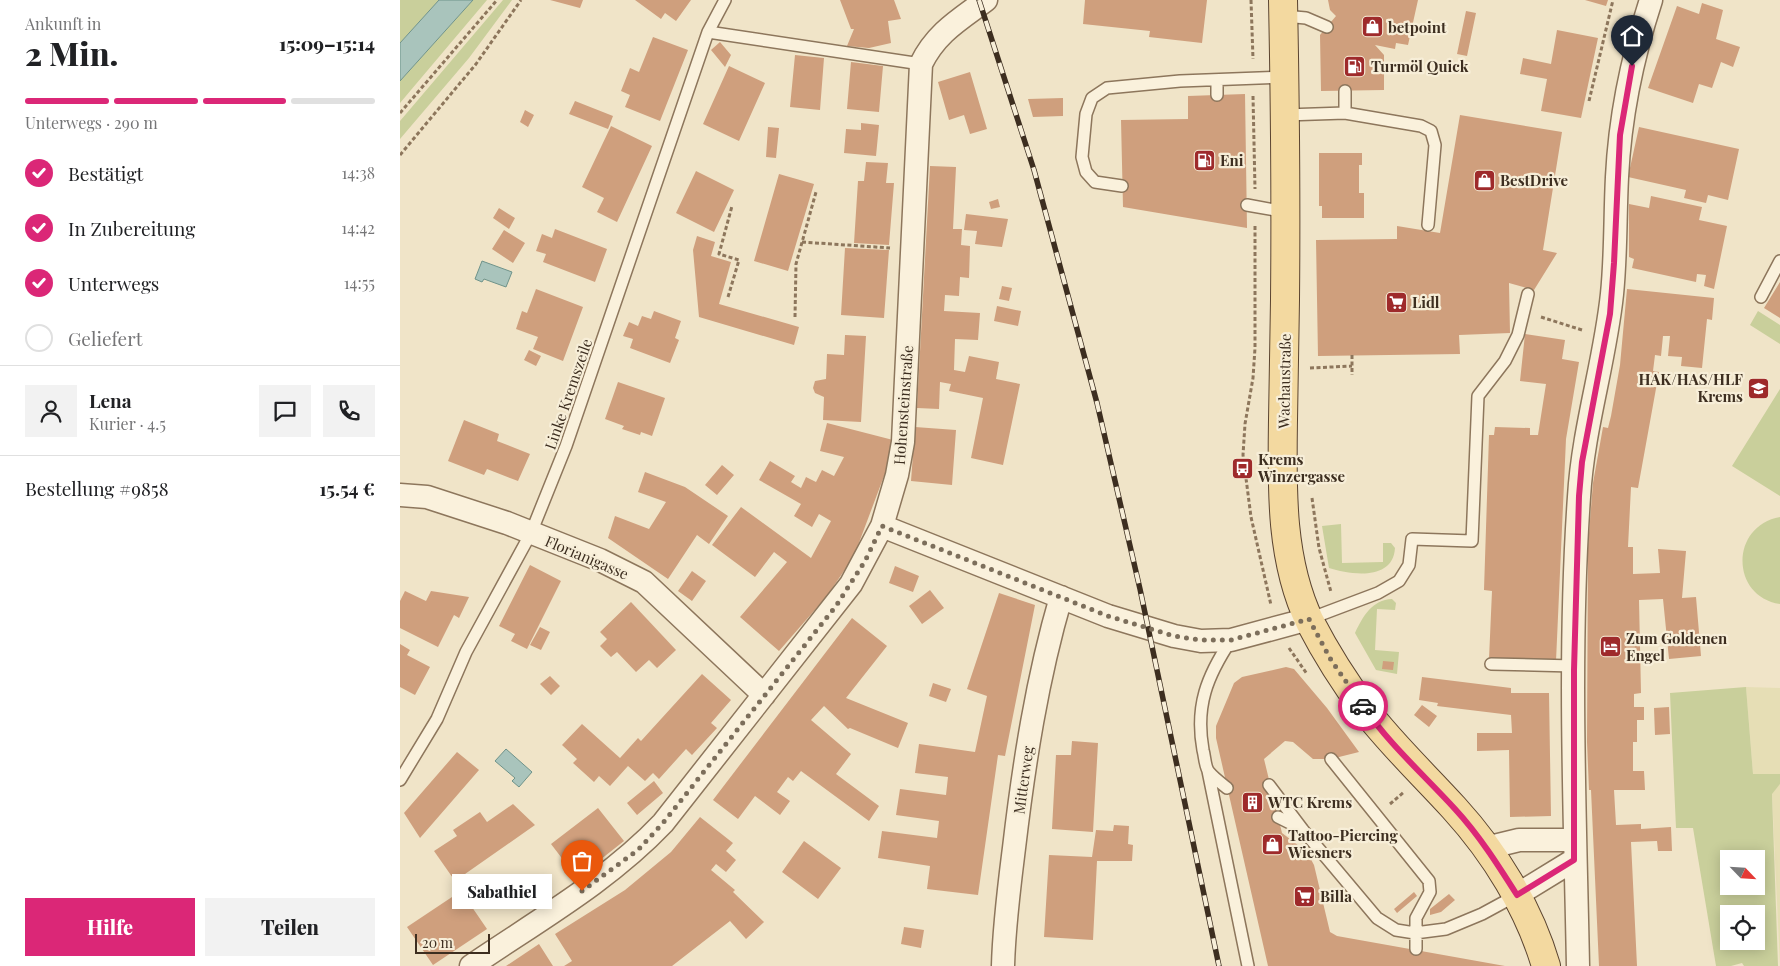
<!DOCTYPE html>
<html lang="de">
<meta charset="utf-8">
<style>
body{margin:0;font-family:"Playfair Display",serif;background:#f2f2f2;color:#202124;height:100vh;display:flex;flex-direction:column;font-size:19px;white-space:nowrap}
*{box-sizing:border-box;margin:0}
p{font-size:16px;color:#757577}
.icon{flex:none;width:28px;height:28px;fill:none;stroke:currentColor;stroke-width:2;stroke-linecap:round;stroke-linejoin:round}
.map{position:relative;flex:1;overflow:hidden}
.panel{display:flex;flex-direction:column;background:#fff;width:400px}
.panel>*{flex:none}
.needle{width:32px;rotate:115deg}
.buttons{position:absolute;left:1320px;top:850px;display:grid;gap:10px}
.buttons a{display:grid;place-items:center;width:45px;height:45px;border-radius:0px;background:#fff;box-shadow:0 2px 12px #0003;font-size:25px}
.scale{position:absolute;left:15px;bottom:12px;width:75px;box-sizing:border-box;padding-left:5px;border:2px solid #3d2e20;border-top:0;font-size:14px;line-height:18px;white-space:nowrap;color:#3d2e20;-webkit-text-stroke:4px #f7eed8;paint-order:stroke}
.pin{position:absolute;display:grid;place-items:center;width:42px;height:42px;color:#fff;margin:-51px -21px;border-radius:50% 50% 50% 0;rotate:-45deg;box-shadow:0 0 5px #0007}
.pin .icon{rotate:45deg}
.courier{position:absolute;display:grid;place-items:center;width:50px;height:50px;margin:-25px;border:4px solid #db2777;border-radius:50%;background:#fff;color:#222;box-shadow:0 1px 6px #0007}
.bubble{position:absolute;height:35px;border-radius:0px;background:#fff;box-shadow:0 2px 12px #0003;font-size:16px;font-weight:800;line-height:35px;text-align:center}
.overview em{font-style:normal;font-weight:800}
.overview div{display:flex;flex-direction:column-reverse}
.overview{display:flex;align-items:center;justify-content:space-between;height:85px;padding:0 25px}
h1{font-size:32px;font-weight:800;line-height:38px}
.bar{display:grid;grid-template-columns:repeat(4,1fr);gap:8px 5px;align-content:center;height:60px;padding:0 25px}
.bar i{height:6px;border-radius:4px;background:#e0e0e0}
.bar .on{background:#db2777}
.bar p{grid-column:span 4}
.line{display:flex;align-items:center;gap:12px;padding:0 25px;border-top:1px solid #e0e0e0}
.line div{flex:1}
.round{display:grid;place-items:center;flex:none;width:52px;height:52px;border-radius:0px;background:#f2f2f2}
ol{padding:0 25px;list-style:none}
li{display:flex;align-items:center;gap:15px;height:55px}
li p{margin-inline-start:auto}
li .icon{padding:5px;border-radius:50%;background:#db2777;color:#fff;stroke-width:4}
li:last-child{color:#757577}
li i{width:28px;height:28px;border:2px solid #e0e0e0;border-radius:50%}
.primary-button{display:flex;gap:10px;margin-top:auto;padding:10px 25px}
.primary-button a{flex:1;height:58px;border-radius:0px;background:#db2777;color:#fff;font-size:20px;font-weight:800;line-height:58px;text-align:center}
.primary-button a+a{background:#f2f2f2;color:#202124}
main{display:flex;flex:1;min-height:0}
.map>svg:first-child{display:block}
.farmland{fill:#e6deb5}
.green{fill:#c9cf9b;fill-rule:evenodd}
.water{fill:#a9c4bc;stroke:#6f938a}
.building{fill:#cf9f7d}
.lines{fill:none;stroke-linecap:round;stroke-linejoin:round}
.lane-casing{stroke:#8d765c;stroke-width:14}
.street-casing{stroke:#8d765c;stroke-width:25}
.primary-casing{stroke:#5b4430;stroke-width:30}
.path{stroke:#8d765c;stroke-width:3;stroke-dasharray:4 2.5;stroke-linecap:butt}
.lane{stroke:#faf1dc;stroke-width:11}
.street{stroke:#faf1dc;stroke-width:22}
.primary{stroke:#f3d9a0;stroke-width:28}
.rail-casing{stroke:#3d2e20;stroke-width:5.5}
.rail{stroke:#f7eed8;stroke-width:4;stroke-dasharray:11;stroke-linecap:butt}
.done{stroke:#7c6e5b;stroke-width:5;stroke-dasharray:0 9}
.route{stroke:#db2777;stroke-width:6}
.labels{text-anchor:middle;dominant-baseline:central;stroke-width:4.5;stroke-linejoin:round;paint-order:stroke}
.poi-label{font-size:15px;font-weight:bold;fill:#3d2e20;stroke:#f7eed8;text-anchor:start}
.street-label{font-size:15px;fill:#3d2e20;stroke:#f7eed8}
</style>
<main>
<section class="panel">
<div class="overview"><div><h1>2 Min.</h1><p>Ankunft in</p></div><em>15:09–15:14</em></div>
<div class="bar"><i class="on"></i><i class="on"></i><i class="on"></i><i></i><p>Unterwegs · 290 m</p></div>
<ol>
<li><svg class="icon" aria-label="check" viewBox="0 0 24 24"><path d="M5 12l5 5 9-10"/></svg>Bestätigt<p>14:38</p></li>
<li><svg class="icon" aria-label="check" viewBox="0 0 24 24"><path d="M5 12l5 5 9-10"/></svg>In Zubereitung<p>14:42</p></li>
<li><svg class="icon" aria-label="check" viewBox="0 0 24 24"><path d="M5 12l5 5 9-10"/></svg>Unterwegs<p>14:55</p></li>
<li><i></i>Geliefert</li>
</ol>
<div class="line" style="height:90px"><a class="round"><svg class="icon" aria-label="person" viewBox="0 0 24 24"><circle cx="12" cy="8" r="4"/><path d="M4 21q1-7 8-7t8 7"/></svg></a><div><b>Lena</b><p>Kurier · 4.5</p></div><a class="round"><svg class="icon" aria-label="chat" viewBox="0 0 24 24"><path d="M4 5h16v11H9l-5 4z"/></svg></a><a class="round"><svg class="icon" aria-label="phone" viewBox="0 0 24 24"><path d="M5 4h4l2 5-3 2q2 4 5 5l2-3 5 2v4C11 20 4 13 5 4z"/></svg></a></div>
<div class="line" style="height:65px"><div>Bestellung #9858</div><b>15.54 €</b></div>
<div class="primary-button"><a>Hilfe</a><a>Teilen</a></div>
</section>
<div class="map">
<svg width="1380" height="966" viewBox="0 0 1380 966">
<rect width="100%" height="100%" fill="#f0e4c8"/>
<path class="farmland" d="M1346 687 1380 688V774H1353Z
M1380 784V966L1372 793Z"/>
<path class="green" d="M0 0H39L0 43Z
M73 0H87L0 103V81Z
M103 0H112L69 58 0 139V121Z
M1358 311 1380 325V344L1350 325Z
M1380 389V496L1332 466Z
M1380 517V604C1330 596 1330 526 1380 517Z
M941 524 942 563 983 562V543H991L995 548C993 581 951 575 929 568L922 526Z
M992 599 996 603 995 610 977 609 975 650 999 652 997 674 976 670 955 633C963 616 972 600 992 599Z
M1346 687 1353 774H1380V784L1372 794 1378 966H1344L1342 963 1331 966H1316L1293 828H1276L1270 693ZM1329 859H1356V886H1329ZM1329 914H1356V941H1329Z"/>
<path class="water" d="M39 0H73L0 81V43Z
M82 261 112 272 106 287 84 279 82 282 75 279Z
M106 749 132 772 119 787 112 781 115 778 95 761Z"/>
<path class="building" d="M150 0H183L180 8Z
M235 0H291L276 21 265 13 261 19Z
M440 0H494L501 19 488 21 491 43 469 48 447 46 454 29H451Z
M685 0H807L802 43 749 37 750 31 683 24Z
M928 0H1018L1008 45 996 43 995 49 975 45 984 55V90L921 91 920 35 936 16 930 10Z
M1185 0H1208L1206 6Z
M1302 3 1323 10 1316 39 1340 47 1333 67 1321 62 1312 88 1299 84 1293 103 1248 88 1277 6 1299 14Z
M1066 11 1076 13 1067 56 1057 54Z
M1157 30 1198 38 1181 118 1141 111 1147 79 1120 74 1123 58 1151 64Z
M253 37 288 50 260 121 225 107 230 95 221 91 230 68 239 72Z
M320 42 331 55 325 67 311 50Z
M395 55 424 58 420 110 390 107Z
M451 62 483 66 479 112 447 109Z
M329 66 365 83 339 141 303 124Z
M570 72 587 129 570 134 564 115 549 120 538 82Z
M845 94 847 228 723 207 721 120 788 119V96Z
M663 98V116L633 117 628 99Z
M175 101 213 116 208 129 169 114Z
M125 110 134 115 128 127 120 122Z
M1060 115 1162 132 1143 250 1157 253 1134 290 1109 283 1110 333 1059 335 1060 354 918 356 916 240 997 239V226L1040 233Z
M461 123 479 125 476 156 444 153 446 129 461 130Z
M211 126 252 146 217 222 197 212 204 198 182 187Z
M368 127 379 128 376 158 366 157Z
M1239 127 1339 149 1328 200 1308 195 1306 203 1284 198 1286 190 1228 177Z
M919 153H962V165H959V193H964V218H922V206H919Z
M466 162 488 163 486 183H494L489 245 454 243 458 181H464Z
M530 166 556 167 553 229H562L561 245 570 246 569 278 560 277 559 296 545 295 544 311 580 313 578 340 555 339 554 370 565 372 569 356 599 362 596 379 620 384 603 465 571 458 583 398 549 391 551 384 540 382 539 409 517 408Z
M296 171 334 190 314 232 276 213Z
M379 174 414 184 388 271 354 261Z
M1251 196 1302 207 1299 220 1327 226 1314 289 1304 286 1306 275 1297 274 1296 282 1232 268 1234 259 1229 257V204L1249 208Z
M598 199 600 207 591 209 589 202Z
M99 208 115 218 109 229 93 218Z
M566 214 608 219 602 247 575 244 577 231 564 230Z
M155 229 207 249 195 282 143 262 146 254 136 251 142 234 152 238Z
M104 230 125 243 113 263 92 249Z
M297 236 315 242 311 256 331 262 319 304 399 327 394 345 299 317 293 250Z
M445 248 489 250 484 318 441 315Z
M1380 282V318L1364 308Z
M602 286 612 288 609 301 599 299Z
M136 289 183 307 163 361 133 349 138 337 116 329 122 311 127 313Z
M1227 289 1314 298 1312 320 1307 319 1302 368 1281 366 1282 357 1268 356 1270 336H1263L1261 356 1255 355 1253 371 1259 372 1238 488 1231 487 1228 547H1233V574L1260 573 1258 549 1286 551 1282 598 1296 597 1301 656 1269 659 1263 599 1239 600 1241 693 1234 694V707H1244V720H1237V742H1233V771H1244L1245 790H1214L1216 825 1241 824V829L1271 827 1272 851H1258L1257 841 1231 842 1237 966H1199L1191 790H1189L1187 742 1188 546 1193 483 1203 427 1208 428 1211 416 1220 365Z
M597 306 621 311 618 326 594 321Z
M254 311 281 321 275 338 279 340 270 363 230 348 233 339 223 336 229 322 238 326 242 316 251 319Z
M1125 334 1165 340 1162 359 1179 362 1166 439 1156 661 1089 659 1092 591 1084 590 1089 435H1094L1095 427 1130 428V435H1138L1146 384 1120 381Z
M445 335 466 336 461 422 423 420 424 397 415 393 413 388 415 381 426 379 427 354 444 355Z
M129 350 141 356 136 366 124 360Z
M218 382 265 398 252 436 241 432 240 435 222 429 224 426 205 419Z
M64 420 99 434 97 441 130 454 118 481 87 469 84 475 48 461Z
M427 423 493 440 487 468 454 556 427 596 379 651 340 617 387 562 374 552 355 577 312 545 341 507 411 558 431 521 419 514 412 527 394 516 401 504 359 480 370 461 395 476 391 482 401 488 406 477 416 482 422 470 434 476 444 457 420 451Z
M515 427 556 430 552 485 511 481Z
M322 465 334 475 317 495 305 485Z
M245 472 285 487 328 516 309 544 297 535 268 579 208 538 215 516 249 529 266 502 238 492Z
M130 565 161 581 127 649 111 641 115 634 99 626Z
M495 566 519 576 513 592 489 583Z
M292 571 306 581 292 601 278 591Z
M530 590 544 608 522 624 509 606Z
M5 591 26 601 31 591 69 597 59 618 54 615 38 647 0 628V601Z
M599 593 635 605 605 756 598 755 578 895 527 889 530 866 478 858 482 831 537 838 539 821 496 815 500 789 546 795 548 777 515 773 519 744 575 752 587 696 567 689Z
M231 602 276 650 257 668 249 660 236 672 217 652 211 657 200 646 207 639 200 632Z
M452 618 487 646 446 698 508 723 498 748 450 728 448 729 424 706 411 720 451 754 436 774 479 806 469 821 401 771 393 781 388 777 377 792 390 801 380 815 355 796 338 819 313 800Z
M140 627 150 632 141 650 130 645Z
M0 644 10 650 7 655 30 667 15 695 0 687Z
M983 661 994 662 993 670 982 669Z
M886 667 894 669 927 708 959 752 931 759H913L893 742 885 741 864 759 882 833 907 852 914 865 930 932 937 936 1105 966H868L816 738V726L834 683 842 677Z
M302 674 331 700 311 723 317 728 292 755 286 749 259 779 253 773 245 781 228 766 210 786 199 776 194 782 173 763 177 759 162 745 182 724 220 758 238 738 241 741Z
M150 676 160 686 151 695 140 684Z
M1022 677 1111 688V693H1149L1151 816 1110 817 1109 750 1077 751V733H1112L1111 715 1037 706 1038 703 1019 700Z
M533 683 551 689 546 702 529 696Z
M1022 705 1037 716 1029 727 1014 715Z
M1269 707 1270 734 1255 735 1254 708Z
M672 741 698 743 693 832 652 829 656 755H671Z
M57 752 79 770 20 838 4 813Z
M254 781 263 793 237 815 227 803Z
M113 804 135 825 55 881 34 851 57 836 53 830 80 812 87 822Z
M198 808 224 841 177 878 151 844Z
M300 817 333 843 326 851 336 860 326 872 316 864 311 870 335 890 333 892 364 922 346 939 330 921 272 966H164L172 961 155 934 225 890 271 852Z
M714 825 729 826 728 844 733 845 732 861H697L693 940 644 937 649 855 692 857 696 830 713 831Z
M404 841 441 868 418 899 382 872Z
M61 891 87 929 33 965 7 927Z
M1014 892 1017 896 997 913 994 909Z
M1049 894 1055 900 1041 912 1030 915V909Z
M504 927 524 930 521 948 501 944Z
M139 944 153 966H106Z"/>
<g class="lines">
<defs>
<path id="lane" d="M884 16 906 18 927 27
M308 32 521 64
M817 80V95
M945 91V113
M885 115 945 113 1021 126 1031 131 1035 145 1028 225
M722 186 695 182 686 172 682 157 686 114 692 98 707 88 780 81 884 77
M847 205 886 212
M1361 297 1380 261
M909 619 978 593 999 581 1009 565 1012 539 1072 541 1078 396 1105 361 1118 335 1128 294
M1091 664 1174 666
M931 759 1029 881 1030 892 1016 918V949
M808 771 848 966
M0 780 37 719 66 652 131 533 166 446 308 32 325 0
M869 785 903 830 977 918 996 930 1015 933 1046 929 1082 914 1117 895
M827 788C821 783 814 778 809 772 805 768 805 757 803 750 795 706 807 676 831 640
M878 817 900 828"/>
<path id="street" d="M0 495 27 497 107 523 200 560 244 582 364 695
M482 526 708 616 774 636 801 641 831 640 909 619
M1086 848 1119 840H1175
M1117 895 1174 860
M71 966C137 921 208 881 263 823L451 584 482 526 497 475 503 442 521 64C536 33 559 20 586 0
M603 966C604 926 609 888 614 848 624 763 637 679 661 597
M1178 966C1175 810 1168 653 1179 497 1183 428 1205 362 1212 294 1216 255 1215 216 1217 177 1220 116 1232 58 1251 0"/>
<path id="primary" d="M883 0C885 100 886 200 885 300 884 340 884 380 883 420 882 487 880 560 910 622 926 653 945 683 966 711 993 746 1025 776 1054 808 1095 853 1129 908 1146 966"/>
</defs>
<use href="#lane" class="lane-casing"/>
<use href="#street" class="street-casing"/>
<use href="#primary" class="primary-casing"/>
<path class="path" d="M851 0 853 59
M853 96 855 189
M1189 101 1213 0
M0 113 97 0
M0 155 76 64 121 0
M855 226V348L853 378 845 424 843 455 851 517 871 605
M402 242 490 248
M328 297 339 260 319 254 332 206
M395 317 396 264 416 192
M1141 317 1182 330
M952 355V375
M910 368 952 366
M912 498 919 548 931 592
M889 648 907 674
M990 804 1004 792"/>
<use href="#lane" class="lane"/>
<use href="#street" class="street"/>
<use href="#primary" class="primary"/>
<defs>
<path id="rail" d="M579 0 634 170 697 403 740 589 819 966"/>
</defs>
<use href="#rail" class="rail-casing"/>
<use href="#rail" class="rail"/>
</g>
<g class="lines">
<path class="done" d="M182 891 238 850 263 823 436 606 465 561 482 526 708 616 774 636 800 640H831L909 619 931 660 963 706"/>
<path class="route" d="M963 706C989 744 1024 775 1055 809 1079 835 1098 865 1117 895L1174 860V670L1179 496 1182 462 1210 314 1214 263 1220 135 1232 66"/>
</g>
<defs>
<symbol id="shop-square" viewBox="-11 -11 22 22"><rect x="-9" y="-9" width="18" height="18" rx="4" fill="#9e2a2b" stroke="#f7eed8"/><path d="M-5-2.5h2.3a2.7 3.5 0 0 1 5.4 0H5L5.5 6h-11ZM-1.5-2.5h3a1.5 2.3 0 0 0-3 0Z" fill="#fff"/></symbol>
<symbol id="fuel-square" viewBox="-11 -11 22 22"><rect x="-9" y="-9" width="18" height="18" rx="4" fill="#9e2a2b" stroke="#f7eed8"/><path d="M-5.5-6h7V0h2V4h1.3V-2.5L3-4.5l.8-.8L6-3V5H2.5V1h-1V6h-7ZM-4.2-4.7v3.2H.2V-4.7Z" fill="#fff"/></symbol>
<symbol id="supermarket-square" viewBox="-11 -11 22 22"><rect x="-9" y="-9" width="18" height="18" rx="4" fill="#9e2a2b" stroke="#f7eed8"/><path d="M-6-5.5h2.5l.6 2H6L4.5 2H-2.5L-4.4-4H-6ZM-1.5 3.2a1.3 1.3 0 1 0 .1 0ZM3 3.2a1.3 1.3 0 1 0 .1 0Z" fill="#fff"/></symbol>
<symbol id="school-square" viewBox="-11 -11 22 22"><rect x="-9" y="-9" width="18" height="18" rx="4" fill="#9e2a2b" stroke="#f7eed8"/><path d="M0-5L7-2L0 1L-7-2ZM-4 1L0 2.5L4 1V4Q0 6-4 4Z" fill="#fff"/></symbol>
<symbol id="bus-square" viewBox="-11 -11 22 22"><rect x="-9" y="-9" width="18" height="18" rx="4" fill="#9e2a2b" stroke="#f7eed8"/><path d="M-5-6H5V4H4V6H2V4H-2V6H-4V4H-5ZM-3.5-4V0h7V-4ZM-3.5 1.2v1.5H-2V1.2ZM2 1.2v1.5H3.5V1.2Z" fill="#fff"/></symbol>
<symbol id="hotel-square" viewBox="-11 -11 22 22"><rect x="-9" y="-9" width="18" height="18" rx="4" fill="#9e2a2b" stroke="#f7eed8"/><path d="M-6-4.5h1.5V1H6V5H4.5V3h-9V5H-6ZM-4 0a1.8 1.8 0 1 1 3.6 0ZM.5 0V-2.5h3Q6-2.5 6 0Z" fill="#fff"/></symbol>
<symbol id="building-square" viewBox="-11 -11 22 22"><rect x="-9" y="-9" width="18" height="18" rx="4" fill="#9e2a2b" stroke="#f7eed8"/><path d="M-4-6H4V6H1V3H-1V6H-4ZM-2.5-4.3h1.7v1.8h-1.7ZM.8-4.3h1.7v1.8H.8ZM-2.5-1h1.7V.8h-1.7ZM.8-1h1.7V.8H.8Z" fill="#fff"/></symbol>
</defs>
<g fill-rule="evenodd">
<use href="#shop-square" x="960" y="14" width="25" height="25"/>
<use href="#fuel-square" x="942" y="54" width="25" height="25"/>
<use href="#fuel-square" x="792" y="148" width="25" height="25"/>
<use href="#shop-square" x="1072" y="168" width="25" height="25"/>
<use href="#supermarket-square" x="984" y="290" width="25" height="25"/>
<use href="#school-square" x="1346" y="376" width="25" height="25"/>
<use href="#bus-square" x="830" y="456" width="25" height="25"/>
<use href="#hotel-square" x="1198" y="634" width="25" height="25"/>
<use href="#building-square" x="840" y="790" width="25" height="25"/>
<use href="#shop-square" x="860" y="832" width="25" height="25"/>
<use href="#supermarket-square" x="892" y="884" width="25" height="25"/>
</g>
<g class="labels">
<g class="poi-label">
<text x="988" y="27">betpoint</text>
<text x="971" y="66">Turmöl Quick</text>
<text x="820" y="160">Eni</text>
<text x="1100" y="180">BestDrive</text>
<text x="1012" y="302">Lidl</text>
<text x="1343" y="379" text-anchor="end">HAK/HAS/HLF<tspan x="1343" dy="17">Krems</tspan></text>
<text x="858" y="459">Krems<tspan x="858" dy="17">Winzergasse</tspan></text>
<text x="1226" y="638">Zum Goldenen<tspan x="1226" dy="17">Engel</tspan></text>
<text x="868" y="802">WTC Krems</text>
<text x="888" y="835">Tattoo-Piercing<tspan x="888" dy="17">Wiesners</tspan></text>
<text x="920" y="896">Billa</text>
</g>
<g class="street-label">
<text transform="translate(884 381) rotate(-89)">Wachaustraße</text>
<text transform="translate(168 394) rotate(-71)">Linke Kremszeile</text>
<text transform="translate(503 405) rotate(-86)">Hohensteinstraße</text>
<text transform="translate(187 557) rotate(23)">Florianigasse</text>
<text transform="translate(623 780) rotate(-82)">Mitterweg</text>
</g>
</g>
</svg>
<div class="buttons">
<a><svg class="needle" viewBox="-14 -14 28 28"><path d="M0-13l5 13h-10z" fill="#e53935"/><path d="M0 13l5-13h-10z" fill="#757577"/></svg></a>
<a><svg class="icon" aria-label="locate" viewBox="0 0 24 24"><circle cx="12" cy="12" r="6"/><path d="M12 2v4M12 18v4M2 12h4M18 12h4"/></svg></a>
</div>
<div class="scale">20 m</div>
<div class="pin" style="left:182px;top:891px;background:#ea580c"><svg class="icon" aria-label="bag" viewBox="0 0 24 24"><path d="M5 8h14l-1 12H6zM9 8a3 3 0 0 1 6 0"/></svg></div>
<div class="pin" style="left:1232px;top:66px;background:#1f2937"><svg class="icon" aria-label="home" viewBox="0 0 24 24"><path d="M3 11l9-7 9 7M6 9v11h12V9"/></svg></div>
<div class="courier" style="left:963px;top:706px"><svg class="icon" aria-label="car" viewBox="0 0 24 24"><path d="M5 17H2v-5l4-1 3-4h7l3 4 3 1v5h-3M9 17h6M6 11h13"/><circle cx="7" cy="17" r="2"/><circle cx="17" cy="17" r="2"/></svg></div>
<div class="bubble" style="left:52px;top:874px;width:100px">Sabathiel</div>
</div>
</main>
